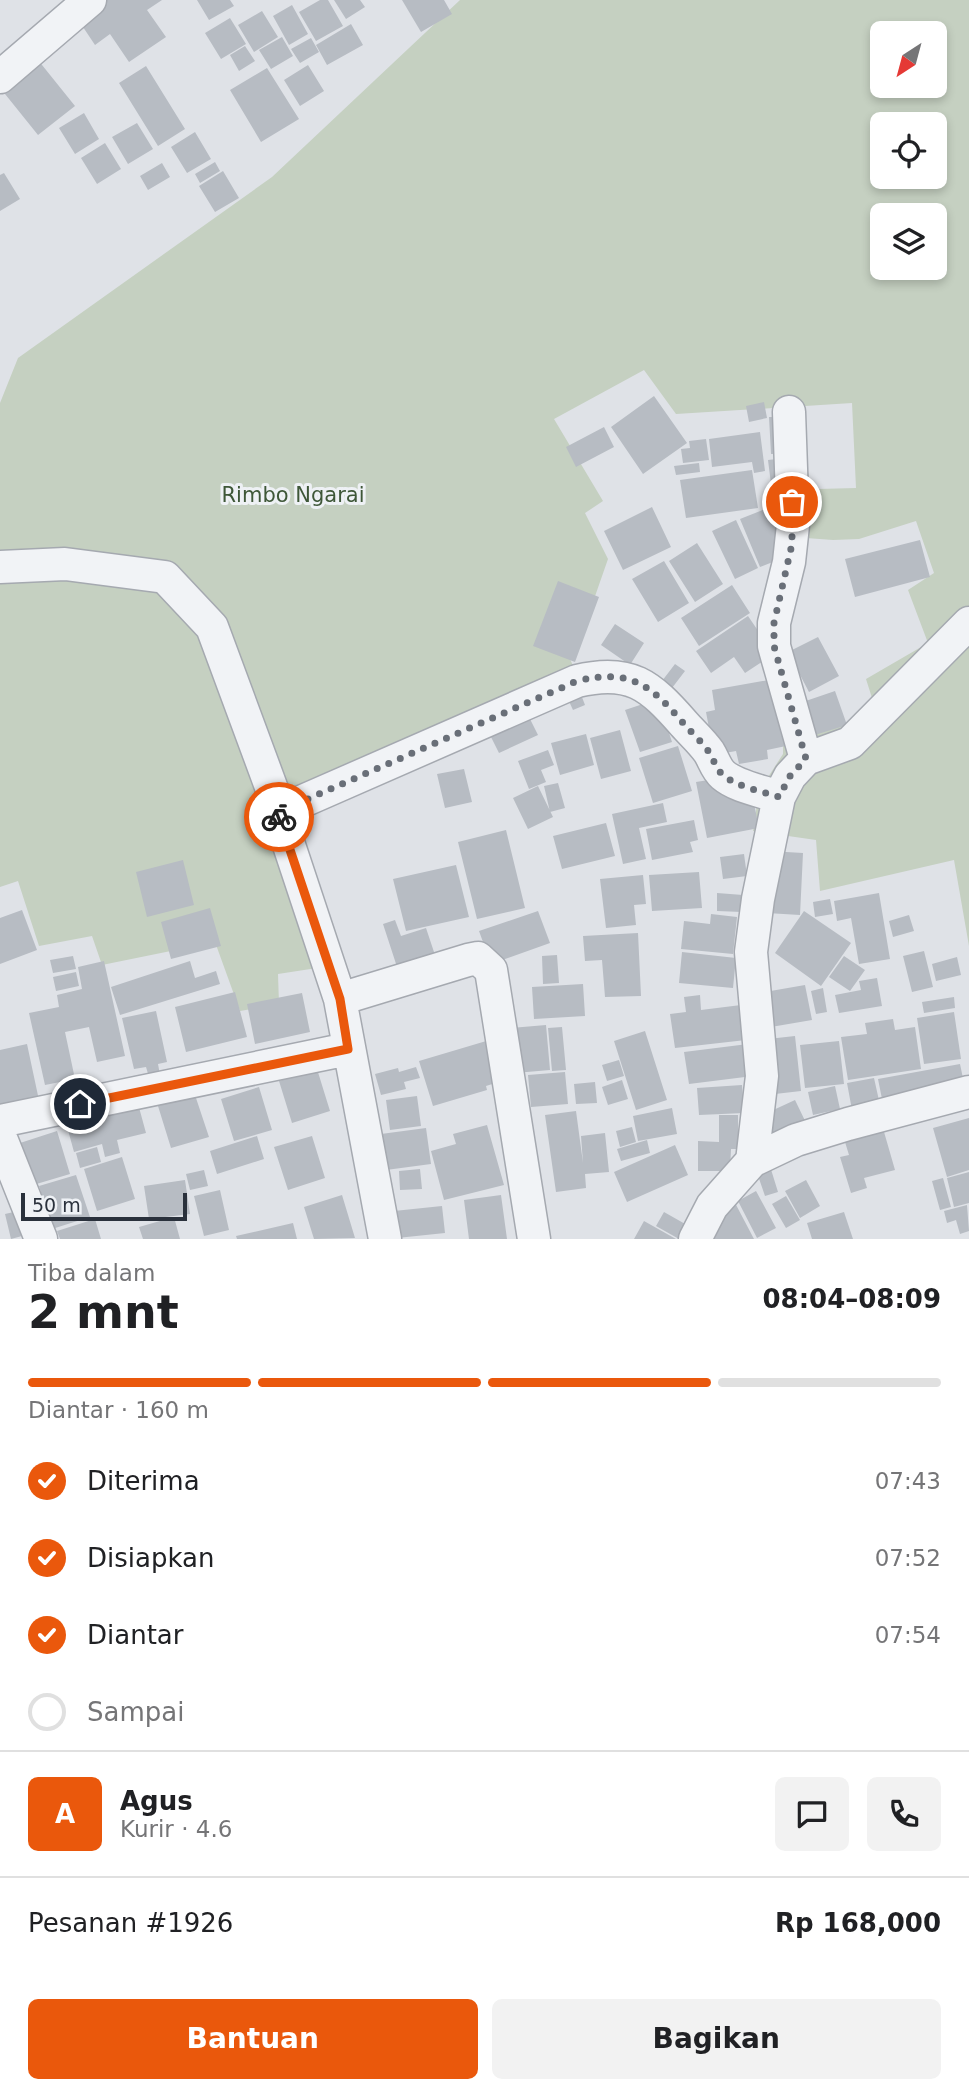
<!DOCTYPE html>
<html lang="id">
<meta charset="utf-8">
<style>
body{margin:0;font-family:"DejaVu Sans",sans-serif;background:#f2f2f2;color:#202124;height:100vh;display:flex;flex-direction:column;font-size:26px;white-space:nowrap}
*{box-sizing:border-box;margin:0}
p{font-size:23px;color:#757577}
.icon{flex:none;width:38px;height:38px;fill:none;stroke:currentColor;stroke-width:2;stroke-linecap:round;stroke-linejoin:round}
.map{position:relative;height:1239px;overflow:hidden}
.side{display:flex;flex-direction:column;background:#fff;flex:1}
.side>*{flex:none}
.needle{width:46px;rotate:216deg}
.controls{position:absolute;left:870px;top:21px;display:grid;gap:14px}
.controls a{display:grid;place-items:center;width:77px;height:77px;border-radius:10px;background:#fff;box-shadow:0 4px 10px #0003;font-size:35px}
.scale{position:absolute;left:21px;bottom:18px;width:166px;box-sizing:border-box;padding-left:7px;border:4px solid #2a313c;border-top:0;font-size:19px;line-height:24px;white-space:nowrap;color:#2a313c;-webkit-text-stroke:5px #eef1f5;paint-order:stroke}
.pin{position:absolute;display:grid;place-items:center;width:60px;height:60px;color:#fff;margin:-30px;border:4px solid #fff;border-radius:50%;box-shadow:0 2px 7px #0007}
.courier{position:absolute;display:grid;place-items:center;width:70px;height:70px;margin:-35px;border:5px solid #ea580c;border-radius:50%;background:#fff;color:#222;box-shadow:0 2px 9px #0007}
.headline em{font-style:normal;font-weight:700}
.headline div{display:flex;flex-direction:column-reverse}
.headline{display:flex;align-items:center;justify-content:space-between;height:119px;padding:0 28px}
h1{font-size:46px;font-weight:700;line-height:52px}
.bar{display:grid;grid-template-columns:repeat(4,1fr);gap:10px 7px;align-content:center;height:84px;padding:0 28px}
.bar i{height:9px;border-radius:5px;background:#e0e0e0}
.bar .active{background:#ea580c}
.bar p{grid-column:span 4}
.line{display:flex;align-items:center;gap:18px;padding:0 28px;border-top:2px solid #e0e0e0}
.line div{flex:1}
.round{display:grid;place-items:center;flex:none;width:74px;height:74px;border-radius:10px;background:#f2f2f2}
ol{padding:0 28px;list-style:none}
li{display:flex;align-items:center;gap:21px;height:77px}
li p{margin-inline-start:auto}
li .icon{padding:7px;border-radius:50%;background:#ea580c;color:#fff;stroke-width:4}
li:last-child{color:#757577}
li i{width:38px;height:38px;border:4px solid #e0e0e0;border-radius:50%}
.button{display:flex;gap:14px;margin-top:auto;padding:14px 28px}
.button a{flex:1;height:80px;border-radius:10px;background:#ea580c;color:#fff;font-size:28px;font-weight:700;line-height:80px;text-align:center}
.button a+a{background:#f2f2f2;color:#202124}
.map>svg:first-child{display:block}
.green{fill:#c5d0c1;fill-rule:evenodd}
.building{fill:#b7bcc3}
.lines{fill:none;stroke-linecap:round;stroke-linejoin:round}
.minor-casing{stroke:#a5a9b0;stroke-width:35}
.minor{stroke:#f1f3f6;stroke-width:32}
.done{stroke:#696f78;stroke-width:7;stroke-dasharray:0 12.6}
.route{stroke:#ea580c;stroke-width:9}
.labels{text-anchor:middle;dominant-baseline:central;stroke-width:6;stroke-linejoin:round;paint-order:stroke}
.park-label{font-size:21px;fill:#3e5738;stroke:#eef1f5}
</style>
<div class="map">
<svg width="969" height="1239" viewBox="0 0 969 1239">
<rect width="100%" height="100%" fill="#dfe2e7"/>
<path class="green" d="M460 0H969V946L954 860 820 891 816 840 753 831 759 791 783 754V739L878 717 866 679 928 643 908 590 934 573 916 521 859 539 833 540 806 538 780 490 856 488 852 403 676 414 644 370 554 419 603 501 585 513 608 559 593 602 570 659 574 668 286 793 317 968 278 974 279 1004 240 1011 215 942 102 965 92 936 39 946 18 881 0 887V403L18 358 272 177ZM882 33H934V86H882ZM882 124H934V177H882ZM882 215H934V268H882Z"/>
<path class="building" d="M104 0H162L147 10 166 37 129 62 110 34 95 45 77 18Z
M197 0H230L234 6 209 20Z
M320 0H328L343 26 316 41 299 12Z
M334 0H360L365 7 346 19Z
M402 0H444L452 14 421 32Z
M292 5 308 34 289 45 273 16Z
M262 11 278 37 254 52 238 25Z
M230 18 246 44 221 59 205 33Z
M351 24 363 45 327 65 316 45Z
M282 37 293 56 271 69 259 50Z
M311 38 319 52 300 63 291 49Z
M245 46 255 61 239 71 230 55Z
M38 60 75 106 38 135 1 89Z
M308 65 324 91 300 106 284 80Z
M146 66 185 129 158 146 119 83Z
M267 68 299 119 261 142 230 90Z
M84 113 99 139 75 154 59 128Z
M137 123 153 149 128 164 112 137Z
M195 132 211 159 187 173 171 147Z
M105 143 121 169 97 184 81 158Z
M215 162 220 171 200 183 195 174Z
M162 163 170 177 148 190 140 176Z
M223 171 239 198 215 212 199 186Z
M4 173 20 199 0 211V175Z
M654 396 687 443 643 474 611 427Z
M764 402 767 418 749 422 746 406Z
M769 417H786L787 454H771Z
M604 427 614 447 576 467 566 447Z
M760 432 765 471 754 473 752 462 712 467 709 439Z
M706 439 709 460 683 463 681 449 690 448 689 441Z
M786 458 790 490 772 492 768 460Z
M699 463 700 472 676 475 674 466Z
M752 470 758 508 686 518 680 480Z
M652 507 671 547 623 570 604 531Z
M768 508 788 556 760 567 740 519Z
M736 520 758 568 735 579 712 531Z
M920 540 930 577 855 597 845 559Z
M697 543 723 584 695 602 669 561Z
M664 561 689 603 658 622 632 579Z
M558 581 599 597 575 662 533 646Z
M732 585 750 613 699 646 681 618Z
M748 616 774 654 745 673 734 657 711 673 696 651Z
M615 624 644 643 630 665 601 645Z
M818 637 839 676 809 692 788 652Z
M675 664 685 671 672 688 662 681Z
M774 679 786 746 767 750 768 759 739 764 736 751 714 755 706 712 715 710 712 690Z
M835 691 847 725 805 738 794 705Z
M580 692 585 705 573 710 567 697Z
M658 699 672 742 640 752 625 710Z
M529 717 538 735 499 753 490 735Z
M620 730 631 771 601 779 590 738Z
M586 734 594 765 560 775 551 743Z
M678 746 692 791 653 803 639 758Z
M548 750 554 765 541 770 546 782 529 789 518 761Z
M464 769 472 802 445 808 437 774Z
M721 778 751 789 759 828 707 838 696 782Z
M558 783 565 808 550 812 544 786Z
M538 786 553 817 528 829 513 798Z
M663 803 667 822 639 828 646 859 623 864 612 814Z
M694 820 698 840 690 842 693 852 652 860 646 829Z
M606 823 615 856 562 869 553 836Z
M506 830 525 908 477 919 458 842Z
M769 851 803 853 800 915 767 913Z
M744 854 747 876 723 879 720 857Z
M183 860 194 905 147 917 136 872Z
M456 865 469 917 406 931 393 879Z
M699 872 702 908 652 911 649 875Z
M643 875 646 904 634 905 636 925 606 928 600 879Z
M717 893 743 895 742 912 717 911Z
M879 893 890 959 859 964 851 918 837 921 834 901Z
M830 899 833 914 815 917 813 902Z
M210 908 221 946 171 959 161 922Z
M22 910 37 950 0 964V918Z
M538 911 550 943 491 964 479 931Z
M804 911 851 943 821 986 775 953Z
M711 914 737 917 733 954 681 949 684 921 710 924Z
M909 915 914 931 893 937 889 921Z
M395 920 401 936 426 928 437 961 399 973 383 924Z
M638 933 641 996 605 997 602 960 585 961 583 936Z
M924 951 933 987 912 992 903 956Z
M682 952 736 958 733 988 679 983Z
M557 955 559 983 543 984 542 956Z
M73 956 76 969 53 973 50 960Z
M844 956 865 970 850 991 829 977Z
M957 957 961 975 936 981 932 964Z
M104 961 125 1056 97 1062 89 1027 65 1032 75 1079 45 1085 29 1013 59 1007 57 995 82 989 78 967Z
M190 961 195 978 216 971 220 984 120 1015 111 987Z
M76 972 79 986 56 991 53 977Z
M877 978 882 1006 839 1013 835 995 861 990 859 981Z
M583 984 585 1016 534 1019 532 987Z
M805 985 812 1020 765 1028 759 993Z
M823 988 827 1012 816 1014 811 991Z
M235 992 247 1037 186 1052 175 1007Z
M302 993 310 1032 255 1044 247 1004Z
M700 995 701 1010 741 1005 746 1040 675 1048 670 1014 686 1012 684 997Z
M954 997 955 1008 924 1013 922 1002Z
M156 1011 167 1062 158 1064 160 1075 149 1077 146 1067 134 1069 122 1018Z
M954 1012 961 1059 924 1064 917 1018Z
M893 1019 895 1030 915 1027 921 1069 848 1080 841 1037 867 1034 865 1023Z
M546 1025 550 1070 515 1073 511 1028Z
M562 1027 566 1070 552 1071 548 1028Z
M645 1031 667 1100 636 1110 614 1041Z
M795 1036 801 1091 775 1094 768 1039Z
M493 1039 505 1080 486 1086 487 1090 433 1106 419 1061Z
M839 1041 844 1084 805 1088 800 1045Z
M27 1044 40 1105 0 1114V1050Z
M748 1044 753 1076 689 1084 684 1052Z
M619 1060 624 1076 607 1081 602 1065Z
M960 1064 965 1088 883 1104 878 1079Z
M416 1067 420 1078 404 1082 406 1089 381 1095 375 1074 398 1068 399 1072Z
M317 1069 330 1111 292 1123 279 1081Z
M565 1072 568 1104 531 1107 528 1075Z
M874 1078 880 1105 852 1110 847 1083Z
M622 1080 628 1099 608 1105 602 1087Z
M595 1082 597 1103 576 1104 574 1084Z
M742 1085 744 1113 699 1115 697 1088Z
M835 1086 840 1109 813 1115 808 1092Z
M259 1087 272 1130 234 1141 221 1099Z
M195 1095 209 1137 171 1148 158 1106Z
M417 1096 421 1126 390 1130 386 1100Z
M137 1100 146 1133 117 1140 120 1153 105 1157 102 1144 74 1152 65 1119Z
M795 1100 809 1129 772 1147 758 1117Z
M672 1108 677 1134 638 1141 633 1116Z
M576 1111 583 1163 581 1136 605 1133 609 1172 585 1174 586 1188 556 1192 545 1115Z
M719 1115H738V1149H731L730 1171H698V1141L719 1142Z
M880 1118 895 1170 864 1178 867 1188 851 1193 840 1157 849 1155 841 1129Z
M969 1118V1170L947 1177 933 1128Z
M487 1125 504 1185 444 1200 431 1151 456 1144 453 1134Z
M632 1127 636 1142 620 1147 616 1131Z
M426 1128 431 1164 386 1170 381 1134Z
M57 1131 70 1174 33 1185 20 1143Z
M257 1136 264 1159 217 1174 210 1151Z
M312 1136 325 1178 288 1190 274 1147Z
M647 1140 650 1153 621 1161 617 1149Z
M675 1145 688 1175 627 1202 614 1172Z
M97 1147 101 1162 80 1168 76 1153Z
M122 1157 135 1199 97 1211 84 1169Z
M769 1163 778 1192 765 1196 755 1167Z
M420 1169 422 1189 400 1190 399 1171Z
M204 1170 208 1186 190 1190 186 1174Z
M969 1172V1203L954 1207 947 1178Z
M76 1175 90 1217 52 1229 39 1186Z
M943 1178 951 1207 940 1210 932 1181Z
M185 1180 190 1214 149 1219 144 1186Z
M806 1180 820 1206 800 1218 785 1191Z
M220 1190 229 1230 204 1236 194 1196Z
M756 1191 776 1228 757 1238 738 1201Z
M342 1195 355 1238 314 1239 304 1207Z
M501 1195 507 1239H469L464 1200Z
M786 1196 800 1220 786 1228 772 1204Z
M734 1201 754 1239H705Z
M967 1205 969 1231 960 1234 956 1220 947 1223 944 1211Z
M442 1206 445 1233 397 1238 394 1211Z
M27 1209 33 1233 11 1239 5 1214Z
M664 1212 694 1229 688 1239H679L656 1226Z
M844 1212 853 1239H812L807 1223Z
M174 1217 180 1239H143L139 1227Z
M95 1219 101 1239H60L57 1231Z
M644 1221 676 1239H634Z
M293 1223 297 1239H237L236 1236Z"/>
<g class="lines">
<defs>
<path id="minor" d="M0 77 90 0
M789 412 793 525 789 562 774 623V646L806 759
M0 567 65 564 165 577 212 627 273 792 278 812 340 999 385 1239
M278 812 577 681C630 668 650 685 684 724 692 733 702 742 709 752 714 760 716 769 723 775 737 787 762 791 779 797
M340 999 468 960 478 958 491 970 534 1239
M0 1121 348 1049
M0 1136 41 1239
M752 1161 762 1076 751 952 758 899 779 797 790 776 806 759 850 743 969 623
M695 1239 712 1206 752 1161 796 1140 848 1124 969 1092"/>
</defs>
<use href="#minor" class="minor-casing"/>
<use href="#minor" class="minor"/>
</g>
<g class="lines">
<path class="done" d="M279 817 278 812 577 681C630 668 651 685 684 724 692 733 702 742 709 752 714 760 716 769 723 775 737 787 762 791 779 797L790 776 806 759 774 646V623L792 544V502"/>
<path class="route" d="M80 1104 348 1049 340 999 279 817"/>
</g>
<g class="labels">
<g class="park-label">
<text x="293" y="495">Rimbo Ngarai</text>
</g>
</g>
</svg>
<div class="controls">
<a><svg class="needle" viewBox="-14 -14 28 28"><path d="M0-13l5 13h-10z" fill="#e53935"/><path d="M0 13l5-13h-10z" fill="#757577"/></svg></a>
<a><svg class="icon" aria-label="locate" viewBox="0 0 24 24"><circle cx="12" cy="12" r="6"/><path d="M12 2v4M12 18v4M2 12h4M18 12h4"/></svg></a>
<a><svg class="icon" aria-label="layers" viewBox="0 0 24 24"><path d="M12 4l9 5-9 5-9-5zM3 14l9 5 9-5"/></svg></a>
</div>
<div class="scale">50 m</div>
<div class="pin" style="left:792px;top:502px;background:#ea580c"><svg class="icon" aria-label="bag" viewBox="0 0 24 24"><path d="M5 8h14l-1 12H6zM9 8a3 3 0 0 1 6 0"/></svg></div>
<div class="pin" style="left:80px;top:1104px;background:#1f2937"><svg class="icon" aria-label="home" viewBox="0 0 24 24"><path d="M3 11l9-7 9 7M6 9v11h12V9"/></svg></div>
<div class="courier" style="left:279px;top:817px"><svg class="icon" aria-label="bike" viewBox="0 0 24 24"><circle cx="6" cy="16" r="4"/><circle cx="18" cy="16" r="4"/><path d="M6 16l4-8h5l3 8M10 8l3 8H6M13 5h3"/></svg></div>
</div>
<section class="side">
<div class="headline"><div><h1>2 mnt</h1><p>Tiba dalam</p></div><em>08:04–08:09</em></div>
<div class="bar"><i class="active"></i><i class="active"></i><i class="active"></i><i></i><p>Diantar · 160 m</p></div>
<ol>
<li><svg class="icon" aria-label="check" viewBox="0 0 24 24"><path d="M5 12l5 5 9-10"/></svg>Diterima<p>07:43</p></li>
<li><svg class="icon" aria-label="check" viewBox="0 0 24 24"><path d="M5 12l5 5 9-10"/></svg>Disiapkan<p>07:52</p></li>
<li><svg class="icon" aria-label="check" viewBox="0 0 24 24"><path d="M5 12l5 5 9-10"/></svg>Diantar<p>07:54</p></li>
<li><i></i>Sampai</li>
</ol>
<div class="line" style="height:126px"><b class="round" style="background:#ea580c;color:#fff">A</b><div><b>Agus</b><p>Kurir · 4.6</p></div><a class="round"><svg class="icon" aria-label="chat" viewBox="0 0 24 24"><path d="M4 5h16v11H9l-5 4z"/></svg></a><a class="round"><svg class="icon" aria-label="phone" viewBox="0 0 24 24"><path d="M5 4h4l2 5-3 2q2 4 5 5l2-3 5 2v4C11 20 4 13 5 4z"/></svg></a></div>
<div class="line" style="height:91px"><div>Pesanan #1926</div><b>Rp 168,000</b></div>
<div class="button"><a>Bantuan</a><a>Bagikan</a></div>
</section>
